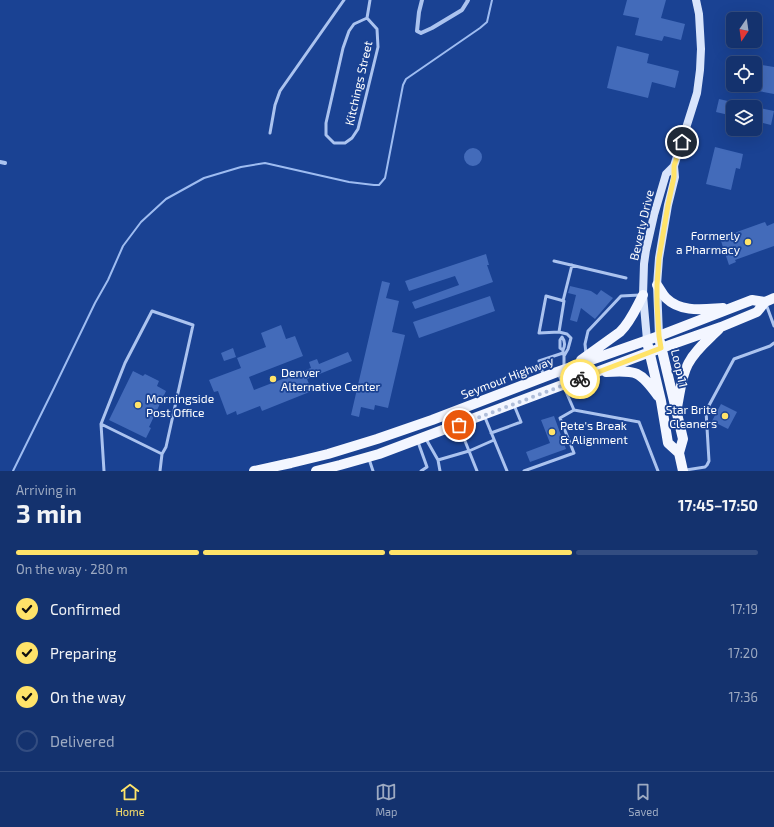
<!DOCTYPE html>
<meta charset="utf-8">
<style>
body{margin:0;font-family:"Exo 2",sans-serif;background:#1d3a73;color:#f1f3f6;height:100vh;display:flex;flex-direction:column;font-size:15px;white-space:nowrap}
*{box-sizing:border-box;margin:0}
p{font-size:13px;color:#9daac2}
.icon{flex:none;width:22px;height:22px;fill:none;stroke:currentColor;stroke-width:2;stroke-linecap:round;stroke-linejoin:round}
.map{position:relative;height:471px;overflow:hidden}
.details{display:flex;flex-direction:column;background:#14326e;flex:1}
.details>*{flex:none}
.needle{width:26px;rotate:193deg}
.tools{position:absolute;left:726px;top:12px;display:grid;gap:8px}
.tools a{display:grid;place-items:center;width:36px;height:36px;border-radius:6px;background:#14326e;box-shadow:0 4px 16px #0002,0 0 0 1px #334d81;font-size:20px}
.pin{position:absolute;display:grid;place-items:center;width:34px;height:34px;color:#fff;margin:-17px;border:2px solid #fff;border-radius:50%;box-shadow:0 1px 4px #0007}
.courier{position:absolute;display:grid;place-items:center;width:40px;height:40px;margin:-20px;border:3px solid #ffe369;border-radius:50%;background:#fff;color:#222;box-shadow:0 1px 5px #0007}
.summary em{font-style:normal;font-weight:700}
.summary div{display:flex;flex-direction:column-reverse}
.summary{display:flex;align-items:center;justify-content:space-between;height:68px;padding:0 16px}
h1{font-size:26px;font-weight:700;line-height:30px}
.bar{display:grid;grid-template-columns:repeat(4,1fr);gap:6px 4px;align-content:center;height:48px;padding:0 16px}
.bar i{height:5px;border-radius:3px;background:#334d81}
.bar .on{background:#ffe369}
.bar p{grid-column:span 4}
ol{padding:0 16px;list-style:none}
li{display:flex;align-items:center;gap:12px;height:44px}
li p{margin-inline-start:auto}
li .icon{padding:4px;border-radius:50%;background:#ffe369;color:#111;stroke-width:4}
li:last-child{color:#9daac2}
li i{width:22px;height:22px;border:2px solid #334d81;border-radius:50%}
.tab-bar{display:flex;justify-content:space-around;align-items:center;height:56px;border-top:1px solid #334d81;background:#14326e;font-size:11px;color:#9daac2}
.tab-bar a{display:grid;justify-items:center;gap:2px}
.tab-bar .on{color:#ffe369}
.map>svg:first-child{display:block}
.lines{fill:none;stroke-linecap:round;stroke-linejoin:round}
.stream{stroke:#9ebcf1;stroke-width:2}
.building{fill:#436bba}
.lane{stroke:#abc3ef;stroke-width:3}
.street{stroke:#abc3ef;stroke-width:4}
.secondary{stroke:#d8e4fb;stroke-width:8}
.primary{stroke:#f3f6ff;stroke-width:10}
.done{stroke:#afbdd9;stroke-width:4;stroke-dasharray:0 7.2}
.route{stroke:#ffe369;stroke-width:5}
.poi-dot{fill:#ffe369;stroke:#1a4293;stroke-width:1.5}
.labels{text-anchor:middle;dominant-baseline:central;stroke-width:3.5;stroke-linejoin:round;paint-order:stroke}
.street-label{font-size:12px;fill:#fff;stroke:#1a4293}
.poi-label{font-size:12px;fill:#fff;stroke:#1a4293;text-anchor:start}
</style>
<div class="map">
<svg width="774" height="471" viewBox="0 0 774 471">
<rect width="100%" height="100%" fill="#1a4293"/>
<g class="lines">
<path class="stream" d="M13 471 54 388 95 303 108 280 123 246 141 222 166 199 204 178 241 167 265 163 349 182 374 185H379L385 178 403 85 406 79 480 28 487 22 492 0"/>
</g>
<path class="building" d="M627 0H666L661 18 685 24 681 40 664 36 662 41 635 35 639 18 623 15Z
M617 46 649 54 647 63 679 71 675 88 652 82 648 98 607 88Z
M757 64 774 67V94L743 88V85H755V70H756Z
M719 99 745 105V107H733V116L716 112Z
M755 107 774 111 771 125 755 121Z
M715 147 743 154 740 169 736 168 731 190 706 184Z
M464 157a9 9 0 1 1 18 0a9 9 0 1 1-18 0Z
M765 222 767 226 774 223V246L735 260 736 262 729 265 720 238Z
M486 254 489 265H487L493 282 415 309 412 302 459 285 455 276 409 291 405 281Z
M382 281 390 283 386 298 399 301 392 332 405 335 388 408 375 405 374 410 361 407 359 417 351 415Z
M570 286 591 291 597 295 601 290 613 298 595 319 581 308 577 322 570 320 576 295 568 293Z
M490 296 495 311 419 338 413 322Z
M281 325 286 339 295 336 303 356 249 377 254 390 311 368 309 362 317 359 319 364 348 352 352 361 307 379 312 391 262 411 260 406 237 415 236 411 227 415 218 391 214 392 209 380 241 368 237 358 266 347 261 333Z
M233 348 236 357 224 361 221 353Z
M133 371 143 376 145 374 159 381 157 386 166 391 149 427 151 428 146 438 109 420Z
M721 404 737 412 728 429 712 421Z
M554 416 566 449 530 462 526 452 550 443 541 420Z"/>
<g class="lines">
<path class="lane" d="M367 18 377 29 378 47 358 129 352 138 345 143H334L326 135V123L343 48 349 31 354 24Z
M367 18 370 0
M270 133 275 105 280 91 344 0
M554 261 626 278
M563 301 572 265
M766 304 774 326
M559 332 564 301 546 296 539 333 559 332 567 334 571 338 568 349 564 356V367
M563 350 560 348V340L562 337C565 341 565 346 563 350V354
M586 354 585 344 588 331 621 296 640 295
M558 373 574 410 639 422 658 471
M543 374 539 361 563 353
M484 415 507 471
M101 424 162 454
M459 426 477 471
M491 433 521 422 514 405
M426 439 438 460 469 451 494 440
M418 442 427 467 421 471
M369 459 373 471
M438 460 440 471
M686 470 705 467 707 465 709 461 706 411 734 359 770 346 774 343
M104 471 101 424 125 363 152 311 193 325 166 447 162 454 160 471
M524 471 574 453 560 418 574 410"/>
<path class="street" d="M422 0 419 12 417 31 421 33 432 28 462 10 467 2 468 0
M0 162 5 163"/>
<path class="secondary" d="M659 336 657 285 659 258 668 205 675 177 674 166 692 109 697 93 700 70 701 49 699 14 696 0
M647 340 643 295 644 264 646 250 654 215 666 174 674 166"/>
<path class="primary" d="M657 285C660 289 662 294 666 298 681 313 704 309 723 308
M660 342 683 439 679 453 683 471
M648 346 661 401 668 443 679 453
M581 360 620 332C631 321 636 308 643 295
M606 372C637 370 640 371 658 396
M677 407C680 393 681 377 688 364 695 350 708 340 719 329
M254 471 291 463 328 454 377 439 432 420 557 372 659 336 752 300 765 302
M316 471 340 465 379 454 650 352 721 327 757 312 765 302 774 298"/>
</g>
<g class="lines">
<path class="done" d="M459 425 580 379"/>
<path class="route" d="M580 379 661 348 659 336 657 304V285L659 258 668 205 674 177V166L682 142"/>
</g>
<g class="poi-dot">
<circle cx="748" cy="242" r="4"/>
<circle cx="273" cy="379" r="4"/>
<circle cx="138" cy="405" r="4"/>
<circle cx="725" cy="416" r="4"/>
<circle cx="552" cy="432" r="4"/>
</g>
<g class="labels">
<g class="street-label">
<text transform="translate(358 83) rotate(-77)">Kitchings Street</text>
<text transform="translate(641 225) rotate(-77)">Beverly Drive</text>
<text transform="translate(680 368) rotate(77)">Loop 11</text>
<text transform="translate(507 377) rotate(-21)">Seymour Highway</text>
</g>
<g class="poi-label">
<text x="740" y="235" text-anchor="end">Formerly<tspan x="740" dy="14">a Pharmacy</tspan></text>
<text x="281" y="372">Denver<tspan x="281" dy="14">Alternative Center</tspan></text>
<text x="146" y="398">Morningside<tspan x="146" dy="14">Post Office</tspan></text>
<text x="717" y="409" text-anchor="end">Star Brite<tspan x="717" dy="14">Cleaners</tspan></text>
<text x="560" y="425">Pete's Break<tspan x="560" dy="14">&amp; Alignment</tspan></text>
</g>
</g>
</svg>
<div class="tools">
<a><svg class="needle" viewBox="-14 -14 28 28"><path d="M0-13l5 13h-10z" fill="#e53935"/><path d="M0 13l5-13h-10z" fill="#9daac2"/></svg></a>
<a><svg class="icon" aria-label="locate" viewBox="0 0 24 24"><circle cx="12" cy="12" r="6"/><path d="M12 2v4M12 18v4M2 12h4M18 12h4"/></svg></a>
<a><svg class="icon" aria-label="layers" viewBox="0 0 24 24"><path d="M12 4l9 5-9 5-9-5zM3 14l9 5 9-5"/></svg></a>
</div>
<div class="pin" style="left:459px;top:425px;background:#ea580c"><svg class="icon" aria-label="bag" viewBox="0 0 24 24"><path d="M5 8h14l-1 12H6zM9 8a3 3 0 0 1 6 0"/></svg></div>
<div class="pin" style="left:682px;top:142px;background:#1f2937"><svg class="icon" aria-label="home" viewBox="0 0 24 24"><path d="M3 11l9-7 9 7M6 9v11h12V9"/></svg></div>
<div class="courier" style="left:580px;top:379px"><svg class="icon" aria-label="bike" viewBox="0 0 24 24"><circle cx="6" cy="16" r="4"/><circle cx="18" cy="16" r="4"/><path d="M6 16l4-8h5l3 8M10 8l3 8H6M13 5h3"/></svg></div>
</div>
<section class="details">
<div class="summary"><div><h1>3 min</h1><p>Arriving in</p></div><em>17:45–17:50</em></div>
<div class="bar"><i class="on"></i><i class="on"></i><i class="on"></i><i></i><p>On the way · 280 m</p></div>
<ol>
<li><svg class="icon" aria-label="check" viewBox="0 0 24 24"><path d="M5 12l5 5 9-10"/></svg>Confirmed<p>17:19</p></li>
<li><svg class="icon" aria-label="check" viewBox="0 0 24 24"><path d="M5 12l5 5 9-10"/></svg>Preparing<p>17:20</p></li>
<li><svg class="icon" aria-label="check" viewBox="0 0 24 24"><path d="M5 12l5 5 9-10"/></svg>On the way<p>17:36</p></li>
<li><i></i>Delivered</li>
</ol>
</section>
<nav class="tab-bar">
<a class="on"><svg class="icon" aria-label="home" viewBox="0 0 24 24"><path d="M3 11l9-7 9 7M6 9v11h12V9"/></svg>Home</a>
<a><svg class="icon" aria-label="map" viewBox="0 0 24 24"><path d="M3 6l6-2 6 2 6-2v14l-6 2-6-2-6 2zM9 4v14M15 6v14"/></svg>Map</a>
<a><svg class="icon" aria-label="saved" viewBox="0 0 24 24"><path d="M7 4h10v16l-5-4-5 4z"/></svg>Saved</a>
</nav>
